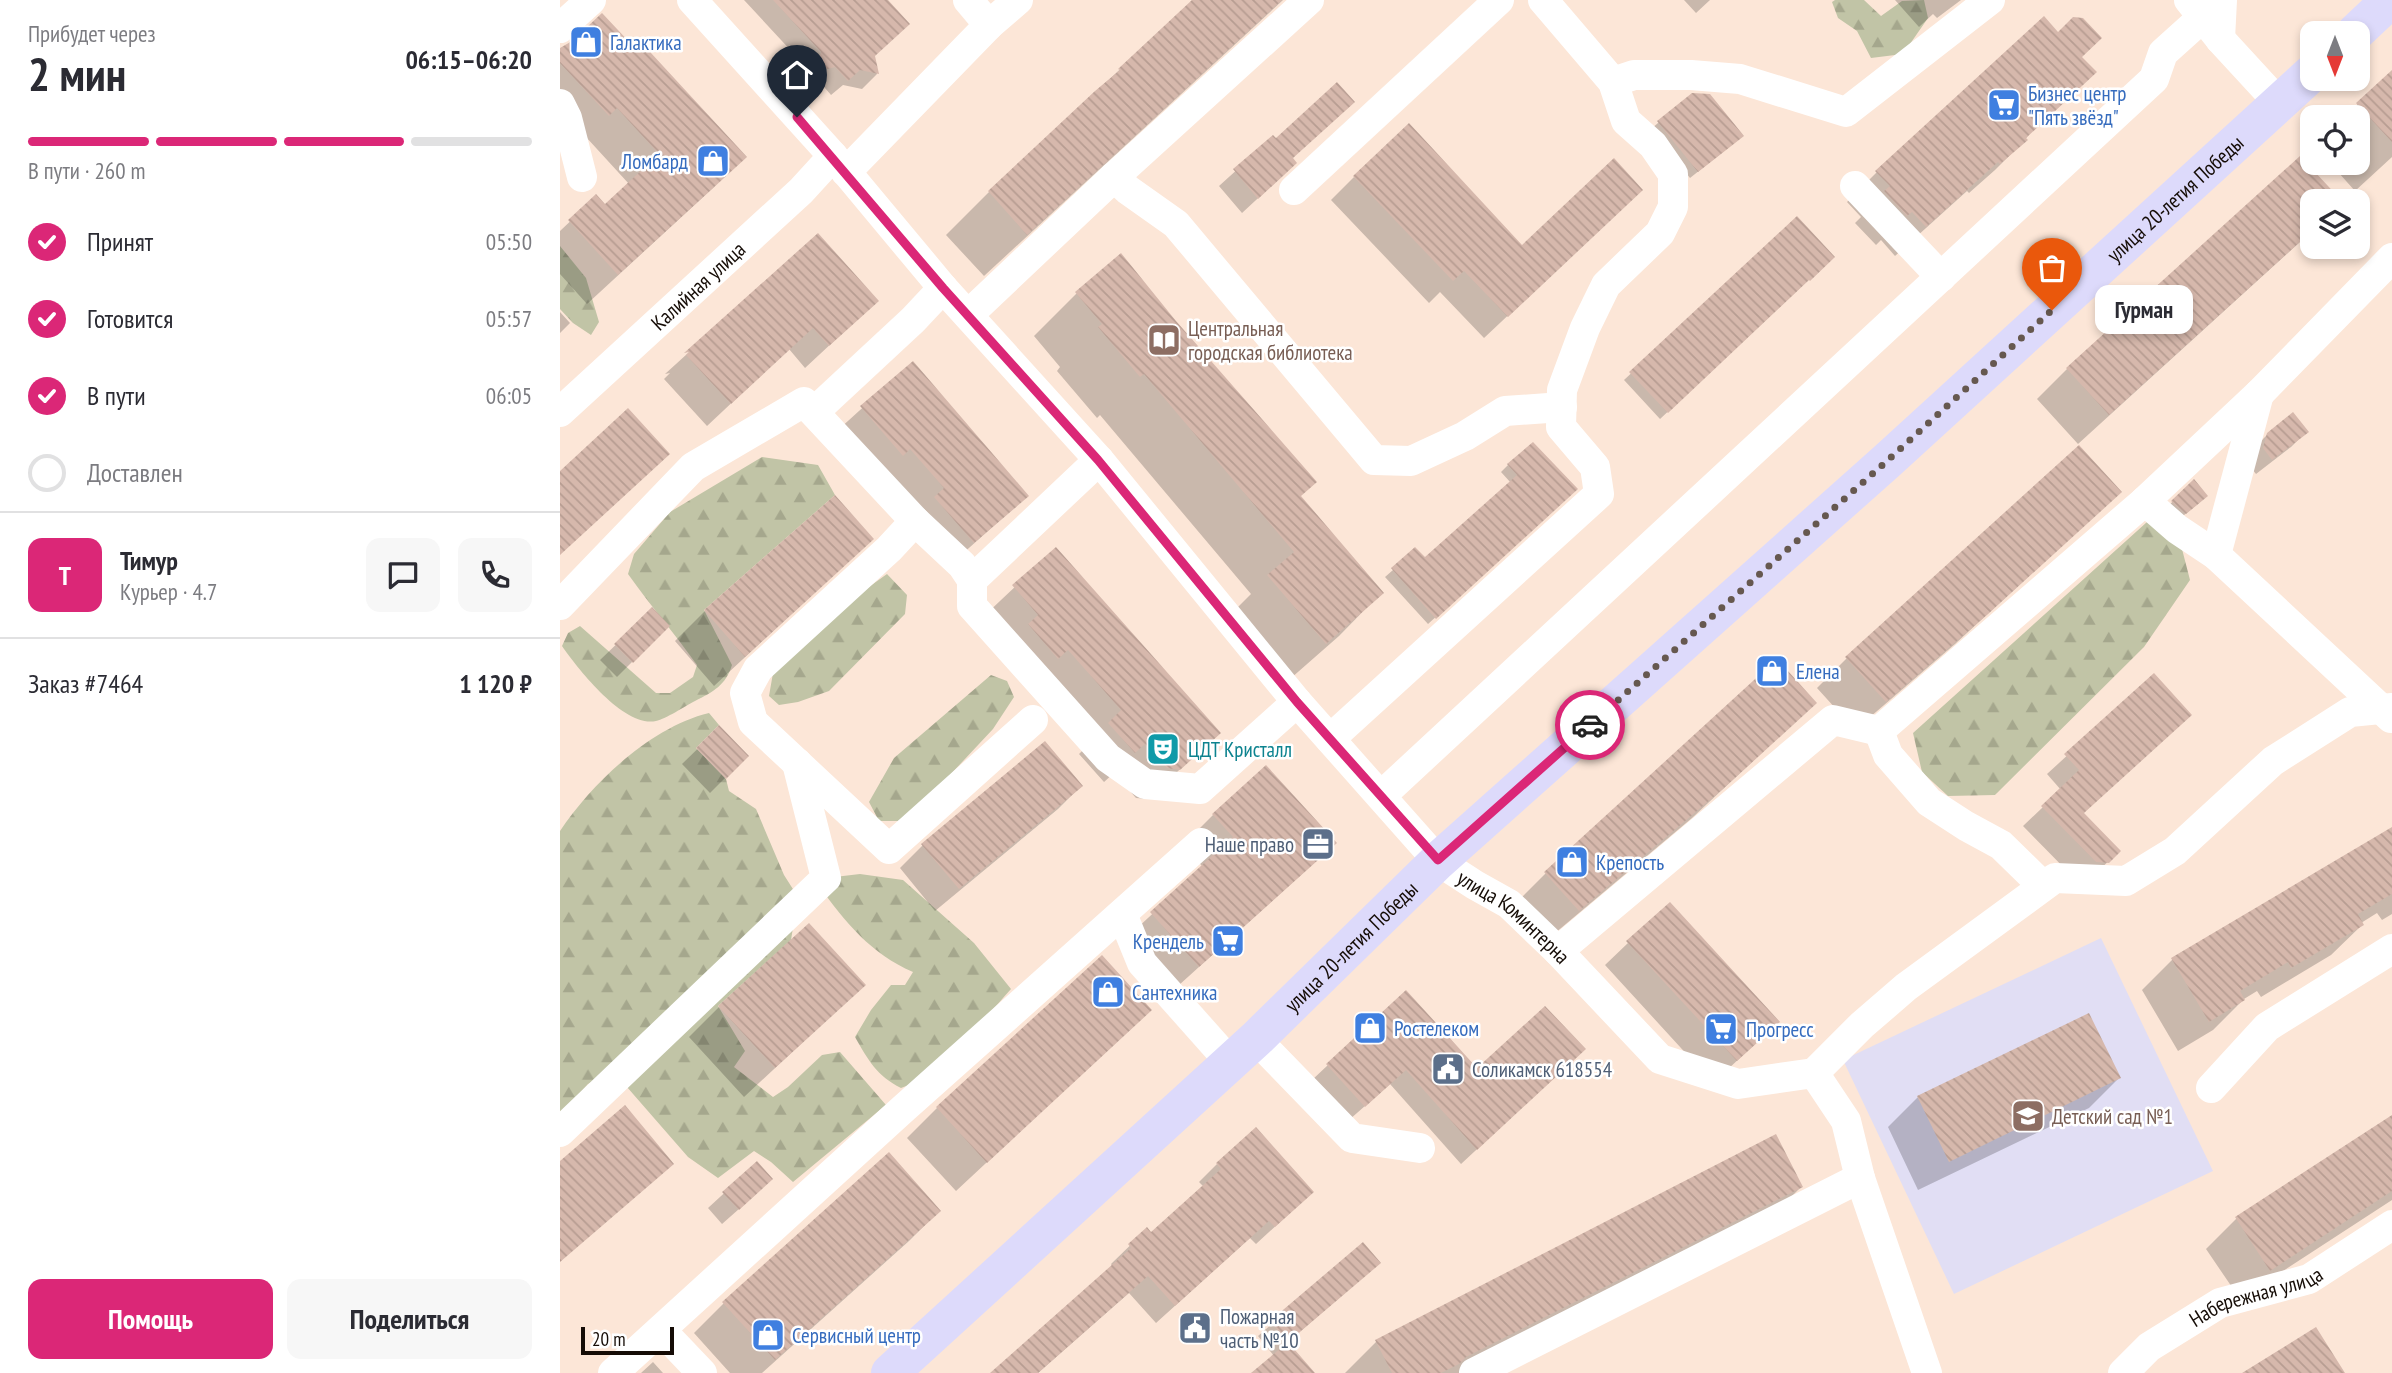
<!DOCTYPE html>
<html lang="ru">
<meta charset="utf-8">
<style>
body{margin:0;font-family:"PT Sans Narrow",sans-serif;background:#f7f7f7;color:#2b2b33;height:100vh;display:flex;flex-direction:column;font-size:26px;white-space:nowrap}
*{box-sizing:border-box;margin:0}
p{font-size:23px;color:#7c7c81}
.icon{flex:none;width:38px;height:38px;fill:none;stroke:currentColor;stroke-width:2;stroke-linecap:round;stroke-linejoin:round}
.map{position:relative;flex:1;overflow:hidden}
.drawer{display:flex;flex-direction:column;background:#fff;width:560px}
.drawer>*{flex:none}
.needle{width:46px;rotate:180deg}
.fabs{position:absolute;left:1740px;top:21px;display:grid;gap:14px}
.fabs a{display:grid;place-items:center;width:70px;height:70px;border-radius:14px;background:#fff;box-shadow:0 4px 10px #0003;font-size:35px}
.scale{position:absolute;left:21px;bottom:18px;width:93px;box-sizing:border-box;padding-left:7px;border:4px solid #150c06;border-top:0;font-size:19px;line-height:24px;white-space:nowrap;color:#150c06;-webkit-text-stroke:5px #fff;paint-order:stroke}
.pin{position:absolute;display:grid;place-items:center;width:60px;height:60px;color:#fff;margin:-72px -30px;border-radius:50% 50% 50% 0;rotate:-45deg;box-shadow:0 0 7px #0007}
.pin .icon{rotate:45deg}
.courier{position:absolute;display:grid;place-items:center;width:70px;height:70px;margin:-35px;border:5px solid #db2777;border-radius:50%;background:#fff;color:#222;box-shadow:0 2px 9px #0007}
.bubble{position:absolute;height:49px;border-radius:14px;background:#fff;box-shadow:0 4px 10px #0003;font-size:23px;font-weight:600;line-height:49px;text-align:center}
.overview em{font-style:normal;font-weight:600}
.overview div{display:flex;flex-direction:column-reverse}
.overview{display:flex;align-items:center;justify-content:space-between;height:119px;padding:0 28px}
h1{font-size:46px;font-weight:600;line-height:52px}
.bar{display:grid;grid-template-columns:repeat(4,1fr);gap:10px 7px;align-content:center;height:84px;padding:0 28px}
.bar i{height:9px;border-radius:5px;background:#e1e1e2}
.bar .selected{background:#db2777}
.bar p{grid-column:span 4}
.line{display:flex;align-items:center;gap:18px;padding:0 28px;border-top:2px solid #e1e1e2}
.line div{flex:1}
.round{display:grid;place-items:center;flex:none;width:74px;height:74px;border-radius:14px;background:#f7f7f7}
ol{padding:0 28px;list-style:none}
li{display:flex;align-items:center;gap:21px;height:77px}
li p{margin-inline-start:auto}
li .icon{padding:7px;border-radius:50%;background:#db2777;color:#fff;stroke-width:4}
li:last-child{color:#7c7c81}
li i{width:38px;height:38px;border:4px solid #e1e1e2;border-radius:50%}
.cta{display:flex;gap:14px;margin-top:auto;padding:14px 28px}
.cta a{flex:1;height:80px;border-radius:14px;background:#db2777;color:#fff;font-size:28px;font-weight:600;line-height:80px;text-align:center}
.cta a+a{background:#f7f7f7;color:#2b2b33}
main{display:flex;flex:1;min-height:0}
.map>svg:first-child{display:block}
.education{fill:#e1def4}
.forest{fill:url(#forest-firs)}
.shadow{fill:#0003}
.building{fill:url(#building-back-hatch)}
.lines{fill:none;stroke-linecap:round;stroke-linejoin:round}
.minor{stroke:#fff;stroke-width:30}
.major{stroke:#dddafb;stroke-width:38}
.done{stroke:#66584f;stroke-width:7;stroke-dasharray:0 12.6}
.route{stroke:#db2777;stroke-width:9}
.labels{text-anchor:middle;dominant-baseline:central;stroke-width:5;stroke-linejoin:round;paint-order:stroke}
.shop-label{font-size:21px;fill:#366cbe;stroke:#fff;text-anchor:start}
.street-label{font-size:21px;fill:#150c06;stroke:#fff}
.education-label{font-size:21px;fill:#785e54;stroke:#fff;text-anchor:start}
.culture-label{font-size:21px;fill:#0d838f;stroke:#fff;text-anchor:start}
.service-label{font-size:21px;fill:#4e5e75;stroke:#fff;text-anchor:start}
</style>
<main>
<section class="drawer">
<div class="overview"><div><h1>2 мин</h1><p>Прибудет через</p></div><em>06:15–06:20</em></div>
<div class="bar"><i class="selected"></i><i class="selected"></i><i class="selected"></i><i></i><p>В пути · 260 m</p></div>
<ol>
<li><svg class="icon" aria-label="check" viewBox="0 0 24 24"><path d="M5 12l5 5 9-10"/></svg>Принят<p>05:50</p></li>
<li><svg class="icon" aria-label="check" viewBox="0 0 24 24"><path d="M5 12l5 5 9-10"/></svg>Готовится<p>05:57</p></li>
<li><svg class="icon" aria-label="check" viewBox="0 0 24 24"><path d="M5 12l5 5 9-10"/></svg>В пути<p>06:05</p></li>
<li><i></i>Доставлен</li>
</ol>
<div class="line" style="height:126px"><b class="round" style="background:#db2777;color:#fff">Т</b><div><b>Тимур</b><p>Курьер · 4.7</p></div><a class="round"><svg class="icon" aria-label="chat" viewBox="0 0 24 24"><path d="M4 5h16v11H9l-5 4z"/></svg></a><a class="round"><svg class="icon" aria-label="phone" viewBox="0 0 24 24"><path d="M5 4h4l2 5-3 2q2 4 5 5l2-3 5 2v4C11 20 4 13 5 4z"/></svg></a></div>
<div class="line" style="height:91px"><div>Заказ #7464</div><b>1 120 ₽</b></div>
<div class="cta"><a>Помощь</a><a>Поделиться</a></div>
</section>
<div class="map">
<svg width="1832" height="1373" viewBox="0 0 1832 1373">
<defs>
<pattern id="forest-firs" width="22" height="20" patternUnits="userSpaceOnUse" patternTransform="scale(1.75)"><rect width="22" height="20" fill="#c1c4a6"/><path d="M5 1l3.5 6h-7zM16 11l3.5 6h-7z" fill="#a5a78d"/></pattern>
<pattern id="building-back-hatch" width="6" height="6" patternUnits="userSpaceOnUse" patternTransform="scale(1.75)"><rect width="6" height="6" fill="#d6b8ac"/><path d="M-1 5l2 2M0 0l6 6M5-1l2 2" fill="none" stroke="#b79d92"/></pattern>
</defs>
<rect width="100%" height="100%" fill="#fce6d7"/>
<path class="education" d="M1541 938 1653 1171 1394 1294 1283 1060Z"/>
<path class="forest" d="M1275 0H1304L1321 16 1342 1 1364 0 1368 18 1343 54 1311 58 1297 31 1278 18 1272 2Z
M0 246 26 278 39 322 31 335 13 323 0 309Z
M202 457 258 465 275 495 144 610 172 665C166 685 153 692 135 701 125 706 106 719 96 721 64 728 18 669 2 646L8 633 20 626 96 693H110L133 677 137 665C115 634 90 605 68 574L74 554 110 512Z
M1587 522 1622 549 1630 580 1584 647 1435 795 1388 796 1362 772 1353 733Z
M327 574 347 595 345 614 269 691 238 702 219 705 209 696 213 673 278 609Z
M431 675 447 681 454 697 433 729 361 806 338 821H319L309 802 334 758Z
M149 713 159 725 136 748 166 779 169 791 196 809 224 875 238 897 231 940 158 1006 185 1051 174 1067 213 1097 228 1087 262 1055 280 1052 326 1105 233 1182 211 1162 194 1151 158 1178 128 1157 53 1071 28 1084 0 1115V831C32 783 91 727 149 713Z
M300 874 343 880 414 943 451 989C421 1022 384 1073 341 1088 317 1076 308 1060 295 1037L311 1010 331 985H345L353 972C311 954 285 922 259 886L266 878Z"/>
<path class="shadow" d="M184 0H326L313 57 317 74 302 89 283 85 271 95 259 81 241 87 247 68Z
M634 0H723L424 276 386 235 429 192Z
M1124 0H1150L1136 13Z
M1335 0H1401L1377 18 1373 14 1359 27Z
M0 50 154 187 27 304 0 274V231L36 197 45 206 69 184 26 137 0 126Z
M1520 57 1465 140 1435 170 1409 193 1407 191 1335 256 1321 240 1316 245 1295 223 1301 217 1287 202 1317 172Z
M1832 72V157L1795 191 1770 163H1797V117H1784Z
M1132 94 1174 143 1130 178 1091 129Z
M713 137 731 159 720 178 682 213 659 186Z
M1740 158 1779 201H1752V231L1518 444 1477 399 1507 369Z
M794 177 962 247 1058 212 924 338 880 292 869 303 771 200Z
M1237 218 1273 257 1100 419 1064 380Z
M258 235 317 301 245 368 229 349 147 426 104 379 110 373 105 374Z
M560 255 740 497 821 593 779 636 722 686 666 619 691 594 540 415 537 418 497 371 500 367 474 336 516 294Z
M0 312 10 323 0 333Z
M352 363 467 496 390 565 278 430Z
M1746 432 1731 447 1696 474 1688 464 1692 450 1708 434Z
M948 465 1009 496 868 624 825 577 833 570 865 559 951 483 941 472Z
M1634 481 1639 503 1618 520 1605 509Z
M1560 492 1395 644 1295 730 1257 688 1287 658Z
M275 497 312 539 154 686 115 641 145 611Z
M495 549 659 733 588 799 576 798 554 773 544 782 519 754 532 741 423 617Z
M92 610 108 626 57 677 40 660Z
M1217 661 1255 703 1132 818 988 939 955 904 985 874Z
M1594 676 1523 814 1559 851 1528 881H1517L1463 826 1501 790 1487 774Z
M159 728 187 756 150 793 122 764Z
M521 786 498 809 375 911 340 868 363 845Z
M653 815 774 842 744 872 608 995 561 943 643 867 623 845Z
M1832 829V914L1822 920 1817 913 1801 923 1802 925 1771 955 1701 997 1697 991 1684 999 1653 1030 1618 1051 1582 990 1612 960Z
M1068 943 1195 1044 1153 1083 1045 965Z
M846 992 917 1070 1009 1064 901 1164 830 1084 789 1120 752 1080Z
M159 1007 273 1014 184 1097 129 1037Z
M590 1010 396 1191 347 1138 377 1108Z
M1559 1078 1529 1108 1358 1190 1328 1127 1358 1097Z
M1832 1117V1200L1680 1299 1646 1249 1676 1219Z
M197 1163 196 1194 162 1224 148 1208Z
M657 1164 733 1210 696 1244 690 1238 596 1323 569 1293 478 1373H433L553 1267 551 1264 587 1229 591 1235 644 1187 639 1182Z
M1241 1187 1198 1230 914 1373H785L816 1342Z
M379 1211 349 1241 202 1373H170L134 1333 164 1303Z
M803 1245 819 1263 727 1343 753 1373H694L714 1356 698 1336Z
M93 1362 103 1373H81Z"/>
<path class="building" d="M213 0H328L350 24 315 56 319 74 300 70 288 81 275 67 254 73 261 52Z
M632 0H722L467 235 428 191 535 91 560 70 558 69Z
M42 13 73 46 79 40 187 157 58 275 8 220 36 194 45 204 99 154 57 108 49 116 0 63V48L12 41Z
M1484 16 1498 32 1513 17 1523 18 1542 38 1522 57 1537 72 1466 138 1468 140 1440 164 1438 162 1366 227 1352 212 1347 216 1324 191 1330 186 1315 171Z
M1832 70V142L1796 103Z
M777 82 795 102 733 158 737 163 698 199 673 169 713 135 716 138Z
M1132 93 1150 94 1184 136 1138 172 1097 121Z
M849 123 962 245 1054 158 1083 190 948 317 904 271 893 281 793 176Z
M1740 156 1782 201H1752V231L1549 415 1506 368Z
M1237 216 1275 257 1250 281 1249 280 1108 413 1069 372Z
M258 233 319 301 269 346 253 328 171 404 126 355 129 352 124 353Z
M561 253 616 321 757 482 741 496 824 593 766 644 707 575 734 552 584 374 580 377 538 327 542 324 515 292Z
M353 361 469 496 414 543 374 497 384 488 350 449 343 456 300 406Z
M68 408 110 454 0 555V471Z
M1733 412 1749 432 1712 460 1703 448 1707 433Z
M973 442 1018 489 876 619 831 568 855 547 865 557 957 475 947 464Z
M1519 445 1562 492 1428 614 1326 702 1285 657Z
M1634 479 1648 496 1626 514 1611 501Z
M275 495 314 539 185 657 144 610Z
M496 547 661 733 620 770 607 768 585 744 575 753 548 723 561 710 508 650 498 659 468 624 478 615 452 585Z
M92 607 110 626 73 663 54 644Z
M1217 659 1257 703 1164 788 1019 911 984 872Z
M1594 673 1632 715 1524 813 1561 851 1549 863 1536 862 1481 806 1519 770 1504 754Z
M159 725 189 756 166 779 136 748Z
M485 741 523 786 399 889 361 844Z
M706 765 777 843 639 967 590 912 673 837 652 814Z
M1832 827V894L1798 914 1804 925 1731 968 1728 962 1680 991 1685 1000 1649 1022 1611 958Z
M1110 902 1220 1022 1177 1061 1066 941Z
M249 923 306 985 215 1068 158 1006Z
M542 955 592 1010 427 1163 376 1107Z
M846 990 917 1068 985 1006 1026 1049 917 1150 846 1070 805 1107 766 1064Z
M1529 1013 1561 1078 1389 1162 1357 1096Z
M65 1105 114 1164 0 1262V1161Z
M1832 1115V1191L1710 1271 1675 1217Z
M696 1127 754 1192 715 1227 709 1221 615 1306 588 1276 478 1373H430L571 1248 568 1244 587 1227 591 1232 661 1169 656 1163Z
M1216 1134 1243 1187 906 1357 899 1364 881 1373H832L815 1340Z
M329 1152 381 1211 215 1360 162 1302Z
M197 1161 213 1179 179 1210 162 1192Z
M803 1242 821 1263 728 1342 710 1321Z
M1756 1327 1785 1373H1682Z
M728 1342 755 1373H691Z"/>
<g class="lines">
<g class="minor">
<path id="s1" d="M132 0 273 156 383 288 539 460 737 702 878 861 915 885 949 904 998 951 1100 1059 1178 1084 1254 1073 1286 1121 1300 1178 1367 1373"/>
<path d="M408 0 429 25"/>
<path d="M1629 0 1660 39 1719 103"/>
<path d="M0 28 31 0"/>
<path d="M1660 39 1662 0"/>
<path d="M1053 82 1074 75H1131L1180 79 1286 112 1430 0"/>
<path d="M0 104 7 118 22 177"/>
<path d="M286 172 429 25 458 0"/>
<path d="M554 177 568 190 616 224 814 460 851 461 905 436 945 411 1002 407"/>
<path d="M1295 186 1381 277"/>
<path d="M734 190 939 0"/>
<path d="M408 315 554 177 749 0"/>
<path id="s2" d="M0 412 241 191 273 156"/>
<path d="M254 412 353 320 383 288"/>
<path d="M1585 501 1617 529 1656 555 1831 718"/>
<path d="M355 521 329 549 198 669 185 693 193 722 329 849 473 720"/>
<path d="M1656 555 1699 394"/>
<path d="M412 580 539 460"/>
<path d="M0 605 133 467 244 402 355 521 402 565 412 580V606L548 758 585 784 640 789 737 702"/>
<path d="M1319 731 1328 755 1369 802 1406 826 1441 845 1483 886"/>
<path d="M770 739 1039 494 1035 467 1001 427 1002 390 1025 328 1046 285 1100 233 1113 207V174L1093 145 1066 121 1053 82 983 0"/>
<path d="M821 796 1594 79 1603 53 1643 17"/>
<path d="M562 914 582 963 670 1062"/>
<path d="M998 951 1273 720 1319 731 1585 501 1699 394 1832 258"/>
<path d="M696 1039 792 1138 860 1148"/>
<path d="M1254 1073 1302 1025 1346 987 1495 878 1566 881 1615 851 1713 761 1790 712 1832 708"/>
<path d="M1651 1088 1707 1027 1832 949"/>
<path d="M0 1132 266 878 237 763"/>
<path d="M101 1330 142 1373"/>
<path d="M53 1373 343 1109 641 843"/>
<path d="M914 1373 1300 1178"/>
<path id="s3" d="M1563 1373 1589 1347 1660 1303 1749 1279 1832 1225"/>
</g>
<g class="major">
<path d="M1795 33 1830 0"/>
<path id="s4" d="M330 1373 696 1039 878 861 1327 461 1752 73"/>
</g>
</g>
<g class="lines">
<path class="done" d="M1030 725 1327 461 1492 310"/>
<path class="route" d="M237 117 383 288 538 460 737 702 878 860 1030 725"/>
</g>
<defs>
<symbol id="shop-square" viewBox="-11 -11 22 22"><rect x="-9" y="-9" width="18" height="18" rx="4" fill="#3f7fe0" stroke="#fff"/><path d="M-5-2.5h2.3a2.7 3.5 0 0 1 5.4 0H5L5.5 6h-11ZM-1.5-2.5h3a1.5 2.3 0 0 0-3 0Z" fill="#fff"/></symbol>
<symbol id="supermarket-square" viewBox="-11 -11 22 22"><rect x="-9" y="-9" width="18" height="18" rx="4" fill="#3f7fe0" stroke="#fff"/><path d="M-6-5.5h2.5l.6 2H6L4.5 2H-2.5L-4.4-4H-6ZM-1.5 3.2a1.3 1.3 0 1 0 .1 0ZM3 3.2a1.3 1.3 0 1 0 .1 0Z" fill="#fff"/></symbol>
<symbol id="library-square" viewBox="-11 -11 22 22"><rect x="-9" y="-9" width="18" height="18" rx="4" fill="#8d6e63" stroke="#fff"/><path d="M-6-4Q-3-5.5-.7-3.5V5Q-3 3-6 4ZM6-4Q3-5.5 .7-3.5V5Q3 3 6 4Z" fill="#fff"/></symbol>
<symbol id="theatre-square" viewBox="-11 -11 22 22"><rect x="-9" y="-9" width="18" height="18" rx="4" fill="#0f9aa8" stroke="#fff"/><path d="M-5-5.5Q0-4 5-5.5V0Q5 5 0 6Q-5 5-5 0ZM-3.3-2.5H-1v1.5H-3.3ZM1-2.5H3.3v1.5H1ZM-2.8 1Q0 5.5 2.8 1Z" fill="#fff"/></symbol>
<symbol id="office-square" viewBox="-11 -11 22 22"><rect x="-9" y="-9" width="18" height="18" rx="4" fill="#5c6f8a" stroke="#fff"/><path d="M-6-3h4V-5.5h4V-3h4V5H-6ZM-1-4.5V-3h2v-1.5ZM-6 0V1H6V0Z" fill="#fff"/></symbol>
<symbol id="civic-square" viewBox="-11 -11 22 22"><rect x="-9" y="-9" width="18" height="18" rx="4" fill="#5c6f8a" stroke="#fff"/><path d="M-.6-6.5H3V-4.5H.6V-3L4-1V1h2V6H-6V1h2V-1L-.6-3ZM-1.2 2.5V6h2.4V2.5Z" fill="#fff"/></symbol>
<symbol id="school-square" viewBox="-11 -11 22 22"><rect x="-9" y="-9" width="18" height="18" rx="4" fill="#8d6e63" stroke="#fff"/><path d="M0-5L7-2L0 1L-7-2ZM-4 1L0 2.5L4 1V4Q0 6-4 4Z" fill="#fff"/></symbol>
</defs>
<g fill-rule="evenodd">
<use href="#shop-square" x="7" y="23" width="38" height="38"/>
<use href="#supermarket-square" x="1425" y="86" width="38" height="38"/>
<use href="#shop-square" x="134" y="142" width="38" height="38"/>
<use href="#library-square" x="585" y="321" width="38" height="38"/>
<use href="#shop-square" x="1193" y="652" width="38" height="38"/>
<use href="#theatre-square" x="584" y="730" width="38" height="38"/>
<use href="#office-square" x="739" y="825" width="38" height="38"/>
<use href="#shop-square" x="993" y="843" width="38" height="38"/>
<use href="#supermarket-square" x="649" y="922" width="38" height="38"/>
<use href="#shop-square" x="529" y="973" width="38" height="38"/>
<use href="#shop-square" x="791" y="1009" width="38" height="38"/>
<use href="#supermarket-square" x="1142" y="1010" width="38" height="38"/>
<use href="#civic-square" x="869" y="1050" width="38" height="38"/>
<use href="#school-square" x="1449" y="1097" width="38" height="38"/>
<use href="#civic-square" x="616" y="1309" width="38" height="38"/>
<use href="#shop-square" x="189" y="1316" width="38" height="38"/>
</g>
<g class="labels">
<g class="shop-label">
<text x="50" y="42">Галактика</text>
<text x="1468" y="93">Бизнес центр<tspan x="1468" dy="24">"Пять звёзд"</tspan></text>
<text x="128" y="161" text-anchor="end">Ломбард</text>
<text x="1236" y="671">Елена</text>
<text x="1036" y="862">Крепость</text>
<text x="644" y="941" text-anchor="end">Крендель</text>
<text x="572" y="992">Сантехника</text>
<text x="834" y="1028">Ростелеком</text>
<text x="1186" y="1029">Прогресс</text>
<text x="232" y="1335">Сервисный центр</text>
</g>
<g class="street-label">
<text stroke="none"><textPath href="#s4" startOffset="1741">улица 20-летия Победы</textPath></text>
<text stroke="none"><textPath href="#s2" startOffset="187">Калийная улица</textPath></text>
<text stroke="none"><textPath href="#s1" startOffset="1234">улица Коминтерна</textPath></text>
<text stroke="none"><textPath href="#s4" startOffset="628">улица 20-летия Победы</textPath></text>
<text stroke="none"><textPath href="#s3" startOffset="156">Набережная улица</textPath></text>
</g>
<g class="education-label">
<text x="628" y="328">Центральная<tspan x="628" dy="24">городская библиотека</tspan></text>
<text x="1492" y="1116">Детский сад №1</text>
</g>
<g class="culture-label">
<text x="628" y="749">ЦДТ Кристалл</text>
</g>
<g class="service-label">
<text x="734" y="844" text-anchor="end">Наше право</text>
<text x="912" y="1069">Соликамск 618554</text>
<text x="660" y="1316">Пожарная<tspan x="660" dy="24">часть №10</tspan></text>
</g>
</g>
</svg>
<div class="fabs">
<a><svg class="needle" viewBox="-14 -14 28 28"><path d="M0-13l5 13h-10z" fill="#e53935"/><path d="M0 13l5-13h-10z" fill="#7c7c81"/></svg></a>
<a><svg class="icon" aria-label="locate" viewBox="0 0 24 24"><circle cx="12" cy="12" r="6"/><path d="M12 2v4M12 18v4M2 12h4M18 12h4"/></svg></a>
<a><svg class="icon" aria-label="layers" viewBox="0 0 24 24"><path d="M12 4l9 5-9 5-9-5zM3 14l9 5 9-5"/></svg></a>
</div>
<div class="scale">20 m</div>
<div class="pin" style="left:1492px;top:310px;background:#ea580c"><svg class="icon" aria-label="bag" viewBox="0 0 24 24"><path d="M5 8h14l-1 12H6zM9 8a3 3 0 0 1 6 0"/></svg></div>
<div class="pin" style="left:237px;top:117px;background:#1f2937"><svg class="icon" aria-label="home" viewBox="0 0 24 24"><path d="M3 11l9-7 9 7M6 9v11h12V9"/></svg></div>
<div class="courier" style="left:1030px;top:725px"><svg class="icon" aria-label="car" viewBox="0 0 24 24"><path d="M5 17H2v-5l4-1 3-4h7l3 4 3 1v5h-3M9 17h6M6 11h13"/><circle cx="7" cy="17" r="2"/><circle cx="17" cy="17" r="2"/></svg></div>
<div class="bubble" style="left:1535px;top:285px;width:98px">Гурман</div>
</div>
</main>
